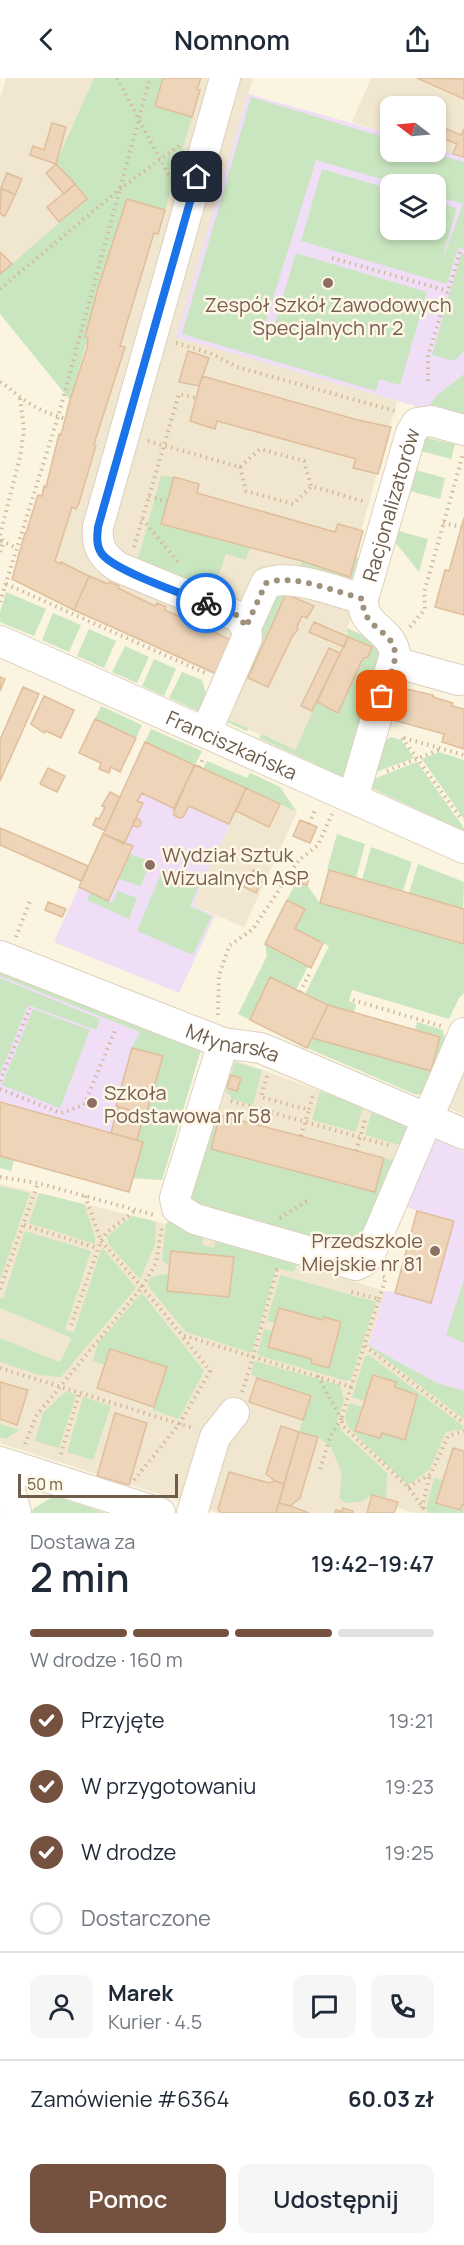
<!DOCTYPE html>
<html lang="pl">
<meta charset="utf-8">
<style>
body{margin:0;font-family:Manrope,sans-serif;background:#f6f6f7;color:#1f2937;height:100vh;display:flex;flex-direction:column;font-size:22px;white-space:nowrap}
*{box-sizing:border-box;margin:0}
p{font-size:20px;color:#747a83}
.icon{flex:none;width:33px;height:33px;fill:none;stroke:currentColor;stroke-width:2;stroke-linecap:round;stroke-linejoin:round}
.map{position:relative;height:1435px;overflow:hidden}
.panel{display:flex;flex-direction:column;background:#fff;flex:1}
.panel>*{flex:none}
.needle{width:39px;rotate:286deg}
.controls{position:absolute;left:380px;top:18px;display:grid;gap:12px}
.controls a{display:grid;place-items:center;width:66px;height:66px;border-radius:12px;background:#fff;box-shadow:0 3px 9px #0003;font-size:30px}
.scale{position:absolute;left:18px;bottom:15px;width:160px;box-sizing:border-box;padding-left:6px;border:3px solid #6f5c49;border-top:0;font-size:16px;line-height:21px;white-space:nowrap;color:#6f5c49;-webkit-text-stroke:4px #fef7e5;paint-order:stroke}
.pin{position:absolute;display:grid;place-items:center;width:51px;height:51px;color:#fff;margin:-26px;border-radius:12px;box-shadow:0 3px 9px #0006}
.courier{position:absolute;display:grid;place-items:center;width:60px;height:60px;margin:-30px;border:4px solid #1a73e8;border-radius:50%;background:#fff;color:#222;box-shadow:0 2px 8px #0007}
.head em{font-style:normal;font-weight:600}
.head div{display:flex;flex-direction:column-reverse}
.head{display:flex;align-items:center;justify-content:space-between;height:102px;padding:0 30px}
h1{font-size:39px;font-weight:600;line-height:45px}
.bar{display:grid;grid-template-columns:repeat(4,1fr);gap:9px 6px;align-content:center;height:72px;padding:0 30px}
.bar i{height:8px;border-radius:4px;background:#e0e1e3}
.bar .active{background:#755140}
.bar p{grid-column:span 4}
.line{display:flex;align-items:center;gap:15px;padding:0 30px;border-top:2px solid #e0e1e3}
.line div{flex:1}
.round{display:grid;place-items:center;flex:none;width:63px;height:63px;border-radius:12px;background:#f6f6f7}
ol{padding:0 30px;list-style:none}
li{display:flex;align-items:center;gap:18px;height:66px}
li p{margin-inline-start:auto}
li .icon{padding:6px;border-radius:50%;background:#755140;color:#fff;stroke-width:4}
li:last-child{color:#747a83}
li i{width:33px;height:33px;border:3px solid #e0e1e3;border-radius:50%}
.action{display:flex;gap:12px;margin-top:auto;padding:12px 30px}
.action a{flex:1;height:69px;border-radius:12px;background:#755140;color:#fff;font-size:24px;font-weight:600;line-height:69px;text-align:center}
.action a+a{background:#f6f6f7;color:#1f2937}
header{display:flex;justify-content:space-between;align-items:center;height:78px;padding:0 30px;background:#fff;font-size:27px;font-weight:600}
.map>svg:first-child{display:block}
.residential{fill:#f1e6cf}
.education{fill:#f0ddf6;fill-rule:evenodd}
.green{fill:#cae6c0}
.building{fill:#eed5b9;stroke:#dfbe9b;stroke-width:1.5}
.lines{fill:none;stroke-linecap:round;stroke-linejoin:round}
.minor-casing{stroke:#ddd0bd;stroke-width:32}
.path{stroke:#d2b99d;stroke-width:4;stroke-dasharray:1.5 4.5;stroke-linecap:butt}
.minor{stroke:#fff;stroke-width:30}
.done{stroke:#a0917e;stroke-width:6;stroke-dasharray:0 10.8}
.route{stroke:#1a73e8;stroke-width:8}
.education-dot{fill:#8d6e63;stroke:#fef7e5;stroke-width:2}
.labels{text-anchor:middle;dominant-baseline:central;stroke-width:5;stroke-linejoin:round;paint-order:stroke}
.education-label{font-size:20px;fill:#785e54;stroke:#fef7e5;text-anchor:start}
.street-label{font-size:20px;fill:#6f5c49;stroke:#fef7e5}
</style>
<header><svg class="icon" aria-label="back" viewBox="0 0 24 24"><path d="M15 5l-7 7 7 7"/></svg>Nomnom<svg class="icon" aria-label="share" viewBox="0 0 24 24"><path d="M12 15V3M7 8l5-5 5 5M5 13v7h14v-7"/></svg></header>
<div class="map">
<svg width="464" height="1435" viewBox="0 0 464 1435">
<rect width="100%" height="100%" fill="#faf4e0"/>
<path class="residential" d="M6 0H94L56 86 87 121 0 196V22Z
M163 0H253L177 258 397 323 342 521 354 533 347 550 348 559 295 672 228 642 243 610 44 518V516L12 501 25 455H26L38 417 42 418 44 408 46 409 59 356H61L86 270 85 259Z
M371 0H418L464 21V80L435 71V28H390V56L352 44Z
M246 710 297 734 244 849 193 827Z
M229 980 372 1032 410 1051 369 1149 192 1129Z
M464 990V1037L447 1029Z
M0 1106 151 1142 385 1213 369 1266 373 1270 437 1305 464 1313V1435H415L395 1429 394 1435H218L0 1365Z"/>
<path class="education" d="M248 16 390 56V74H435V70L464 79V342L176 259ZM390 106H435V152H390Z
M145 664 246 710 193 827 215 838 179 915 54 864Z
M0 893 201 972 162 1102 133 1100 129 1114 0 1078Z
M433 1060 464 1074V1313L437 1305 373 1270 369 1266 385 1213 395 1214 417 1133 403 1127Z"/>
<path class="green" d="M94 0H163L155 28 192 39 165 132 127 121 85 259 88 260 70 322 0 236V196L87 121 56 85Z
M251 19 390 61V74H429L464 84V171L458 170 447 206 301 163 322 91 390 111V152H435V124L457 130 440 188 463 126 435 117V106H399L316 82 262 256 271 259 296 175 427 214 400 307 379 301 376 313 182 256Z
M461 176 464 177V273L454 283 432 277Z
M464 296V342L427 331 436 318Z
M427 360 455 366 451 381 417 372 422 362Z
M412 391 445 400 440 421 406 412Z
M161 398 174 399 161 446 250 469 246 482 226 476 211 519 137 485Z
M395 452 428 461 419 494 392 460Z
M355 479 360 480 351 512 299 496 302 483 350 499Z
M6 514 46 531 34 558 0 544V535Z
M286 516 228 642 248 650 247 653 224 643 263 559 258 538 267 519Z
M53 535 81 547 69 574 42 562Z
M347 550 382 566 348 701 259 660 262 656 295 672 317 624 338 635 363 580 368 579 372 570 348 559Z
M89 551 116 563 104 590 77 578Z
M125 568 149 579 137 605 112 594Z
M154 581 176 591 164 618 142 608Z
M182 594 202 602 208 622 202 635 169 620Z
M101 628 142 647 136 660 95 641Z
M151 651 202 673 195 687 145 664Z
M391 659 401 662 414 680 373 695 383 664Z
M439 674 464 682V741L422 681Z
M207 683 247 700 250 695 280 709 297 734 203 691Z
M417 684 464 750V753L369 709 371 702Z
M337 756 365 766 356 800 327 792Z
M371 769 412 784 403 813 362 802Z
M130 776 150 783 141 808 118 801Z
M418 786 464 804 463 831 409 815Z
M163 791 200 806 190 828 212 838 193 877 137 853Z
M296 804 307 807 320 825 464 866V915L459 920 449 941 352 912 349 923 356 926 354 935 328 927 305 916 329 868 295 851 287 822Z
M118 813 137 820 129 841 87 822 90 814 112 825Z
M265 866 308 888 296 912 270 899 250 942 238 936 267 878Z
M0 893 201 972 162 1102 133 1100 143 1064 137 1062 163 978 132 970 140 954 0 898Z
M0 900 100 941 96 952 28 927 0 996Z
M33 931 90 952 60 1030 2 1007Z
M417 944 443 952 446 966 425 1015 417 1017 307 970 312 960 430 993 440 959 415 952Z
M235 984 262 992 253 1027 231 1021 230 1016 226 1015 227 1010 241 1000 231 997Z
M320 1013 363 1029 356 1054 312 1042Z
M372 1032 401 1045 410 1051 403 1068 365 1057Z
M212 1034 220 1037 212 1071 375 1114 384 1080 397 1083 354 1176 198 1135 186 1120Z
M0 1078 14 1082 11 1093 0 1090Z
M0 1108 30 1115 0 1202Z
M39 1115 84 1126 95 1159V1166L29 1145Z
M132 1138 156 1144 155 1167 140 1201 109 1167 107 1159Z
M169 1144 204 1154 202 1167 214 1170 217 1157 299 1180 294 1194 276 1190 252 1275 186 1254 148 1208 149 1200 169 1195 167 1213 229 1219 233 1179 172 1173 170 1189 162 1182 166 1145Z
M25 1153 91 1173 65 1252 74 1254 102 1169 136 1210 61 1299 39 1297 0 1284V1260L60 1284 72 1260 0 1230V1220L3 1221Z
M280 1197 376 1224 351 1301 346 1303 257 1277 264 1251 272 1253 268 1269 312 1281 311 1285 329 1289 341 1244 324 1239 323 1242 279 1230 275 1245 267 1243Z
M464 1201V1265L446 1257Z
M142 1215 204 1293 179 1341 153 1332 166 1289 110 1271 104 1287 93 1283 98 1265Z
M369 1266 373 1270 437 1305 464 1313V1341L371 1270Z
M369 1277 463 1348V1351L446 1354 430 1391 408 1407 349 1350 345 1340 349 1325 363 1329 356 1353 379 1360 382 1355 405 1361 417 1316 395 1309 396 1304 373 1297 365 1323 352 1319 365 1278Z
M254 1283 340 1307 344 1322 337 1343 342 1353 387 1395 386 1420 372 1417 360 1424 346 1425 339 1420 342 1396 331 1369 318 1359 299 1354 311 1318 251 1297Z
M66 1313 76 1317 59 1370 35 1363 43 1335Z
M83 1319 111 1328 93 1382 67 1374Z
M0 1346 19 1352 6 1361 0 1359Z
M434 1400 443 1402 436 1425 460 1434 462 1428 464 1429V1435H430L426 1432Z
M54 1418 106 1435H32L33 1431Z"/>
<path class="building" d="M163 0H201L197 11 200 12 192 39 155 28Z
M417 0 464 1V21Z
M52 45 66 49 56 86 30 77 33 68 44 72Z
M446 51 461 57 464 51V79L453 76 457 66 443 60Z
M56 86 75 106 64 116 46 95Z
M7 95 22 101 15 117 1 110Z
M75 106 87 121 59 144 47 129Z
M1 110 15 117 5 138 0 136Z
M127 121 165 132 158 156 154 155 120 268 125 269 94 366 96 367 79 425 76 431 72 429 55 483 60 486 61 484 89 498 74 532 12 501 25 455H26L38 417 42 418 44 408 46 409 59 356 61 357 70 322 87 270 88 260 85 259 98 210Z
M0 174 12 186 0 196Z
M188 273 209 280 199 308 179 304Z
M202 298 358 342 391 349 378 396 353 390 356 381 217 343 215 351 190 343Z
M174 399 199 406 197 415 335 454 338 446 363 453 350 499 302 483 161 446Z
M464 440V537L435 529 445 492 449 493Z
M89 498 108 506 109 504 119 508 118 510 155 528 157 525 166 529 165 532 202 549 203 546 213 551 212 553 231 562 217 596 74 532Z
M286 516 314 528 307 540 302 538 297 549 298 551 292 559 268 609 248 600Z
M314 544 348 559 344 569 309 554Z
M348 559 372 569 368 579 363 580 338 635 317 624Z
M329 570 340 575 312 633 301 628Z
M0 599 5 601 0 613Z
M23 609 39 616 0 703V662Z
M402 610 433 617V619L453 625 452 628 464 631V671L442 664 444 656 393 642Z
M44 618 74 632 61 660 46 653 44 655 31 646Z
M95 641 136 660 120 694 111 689 109 695 99 691 101 685 79 675Z
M145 664 194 687 175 731 142 715 137 723 143 725 124 766 103 756Z
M195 687 246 710 229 746 189 728 183 739 179 740 174 737V730Z
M48 690 65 698 57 714 40 706Z
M246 710 280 726 269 749 236 733Z
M110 714 120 719 105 753 93 747 96 740 99 741 105 729 102 728Z
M133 745a4 4 0 1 1 8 0a4 4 0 1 1-8 0Z
M300 742 317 749 310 765 293 758Z
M0 750 88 788 81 803 0 767Z
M103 756 133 768 108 823 79 809Z
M253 792 264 798 256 815 244 809Z
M329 792 464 831V866L320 825Z
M299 793 310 796 307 807 296 804Z
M287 822 305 831 295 851 323 865 311 890 265 866Z
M48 824 66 831 62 839 45 832Z
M270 899 328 927 307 970 250 942Z
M328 927 440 959 431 993 312 960Z
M132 970 163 978 146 1037 116 1028Z
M231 997 241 1000 237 1013 227 1010Z
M0 1024 143 1064 129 1114 0 1078Z
M118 1029 144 1036 137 1062 111 1055Z
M220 1037 384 1080 375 1114 211 1071Z
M417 1133 454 1143 431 1225 395 1215Z
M171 1173 234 1179 229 1219 167 1213Z
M279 1230 323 1242 324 1239 341 1244 329 1290 311 1285 312 1281 268 1269Z
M110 1271 167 1289 154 1329 97 1310Z
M373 1297 396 1304 395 1309 417 1317 405 1362 382 1355 380 1360 355 1353Z
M257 1300 311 1318 303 1342 249 1324Z
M0 1304 28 1312 17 1347 0 1341Z
M115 1335 147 1345 129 1407 97 1398Z
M281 1348 299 1354 284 1406 275 1403 266 1396Z
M299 1354 318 1359 300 1420 290 1428 279 1425Z
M453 1370 464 1373V1427H462L460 1432 436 1425Z
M229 1394 269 1405 275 1403 284 1406 276 1435H221L218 1431Z
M372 1417 398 1424 394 1435H367Z
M279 1425 290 1428 309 1435H276Z
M343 1430 353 1433V1435H335L336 1432 342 1434Z"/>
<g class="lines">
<defs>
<g id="minor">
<path d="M246 549 266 505C292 495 337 514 363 521"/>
<path id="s1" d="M0 563 464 770"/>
<path d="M394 584 459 602"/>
<path d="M206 654 247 560 246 549 239 539 118 489C102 478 96 468 98 449L225 0"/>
<path id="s2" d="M353 720 395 576C392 551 361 549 363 521L411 355 417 345 431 343 464 352"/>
<path id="s3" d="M0 878 223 965 261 970 464 1056"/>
<path d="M223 965 175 1120 177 1130 195 1141 356 1187 363 1184 369 1178 464 955"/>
<path d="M0 1384 160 1435"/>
<path d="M15 1389 9 1408 16 1435"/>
<path d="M192 1435 215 1359 234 1335"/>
</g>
</defs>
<use href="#minor" class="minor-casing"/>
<path class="path" d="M117 0 170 100
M332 180 448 213
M0 211 121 110 180 67
M176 265 210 275 237 289 395 333
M428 303V278L460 174 464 176
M0 304C9 309 14 315 23 321 36 331 50 336 66 341
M148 363 240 389 260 371 304 383 311 408 366 424
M240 389 246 413 293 426 311 409
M149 418 167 424
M142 441 179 485
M443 445 462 449
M1 463 17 470
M134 469 179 316 196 320
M0 474 3 465 0 457 20 379 24 352 20 320
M6 506 205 595
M0 524 58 339 150 0
M410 549 425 531 424 515 463 376
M402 660 460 739
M404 660 464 677
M199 689 204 679
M387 693 441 671
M309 746 316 730
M16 859 30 823
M300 914 310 895
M353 922 441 948
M218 937 219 898 229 868 253 851 299 782 318 767 332 736
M267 998 261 1019 309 1032 313 1017
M0 1003 30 930
M0 1011 61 1035 84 1027 116 950
M231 1023 391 1068
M301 1058 309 1032
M356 1073 365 1042
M0 1099 38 1105 154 1137
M85 1118 101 1163 142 1209 182 1257 351 1309 379 1221 351 1214
M280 1140 307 1123
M24 1147 97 1170
M0 1211 38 1105
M379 1221 386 1200 382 1198
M71 1247 101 1163 107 1154 136 1132
M365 1268 464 1345
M0 1290 193 1350
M318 1298 341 1341 331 1357 320 1391
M351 1309 341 1341 343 1348 408 1409 427 1435
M242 1314 253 1279 277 1192 281 1194
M25 1366 36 1338 142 1209 156 1185 162 1148
M61 1376 80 1313
M134 1402 180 1345 210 1293 182 1258
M408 1409 431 1396 448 1358 464 1353
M422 1430 430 1396"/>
<use href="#minor" class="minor"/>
</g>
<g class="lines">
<path class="done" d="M206 525 239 538 246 549 266 505C292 495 337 514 363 521 361 552 395 551 395 577 395 590 386 606 382 618"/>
<path class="route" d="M197 99 98 449C97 458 96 468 102 476 115 493 184 516 206 525"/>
</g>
<g class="education-dot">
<circle cx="328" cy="205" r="6"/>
<circle cx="150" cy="787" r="6"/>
<circle cx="92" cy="1025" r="6"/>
<circle cx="435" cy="1173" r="6"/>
</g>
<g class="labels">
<g class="education-label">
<text x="328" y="226" text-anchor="middle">Zespół Szkół Zawodowych<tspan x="328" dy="23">Specjalnych nr 2</tspan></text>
<text x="162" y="776">Wydział Sztuk<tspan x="162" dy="23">Wizualnych ASP</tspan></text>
<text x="104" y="1014">Szkoła<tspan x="104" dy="23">Podstawowa nr 58</tspan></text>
<text x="423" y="1162" text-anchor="end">Przedszkole<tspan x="423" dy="23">Miejskie nr 81</tspan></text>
</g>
<g class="street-label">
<text stroke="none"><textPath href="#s2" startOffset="314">Racjonalizatorów</textPath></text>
<text stroke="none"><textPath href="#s1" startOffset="254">Franciszkańska</textPath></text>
<text stroke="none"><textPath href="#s3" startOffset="249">Młynarska</textPath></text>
</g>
</g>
</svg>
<div class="controls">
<a><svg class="needle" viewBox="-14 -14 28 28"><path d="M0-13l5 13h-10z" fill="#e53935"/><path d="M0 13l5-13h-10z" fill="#747a83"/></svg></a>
<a><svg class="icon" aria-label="layers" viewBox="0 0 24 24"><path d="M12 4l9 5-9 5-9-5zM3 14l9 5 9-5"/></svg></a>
</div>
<div class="scale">50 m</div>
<div class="pin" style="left:382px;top:618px;background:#ea580c"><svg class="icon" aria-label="bag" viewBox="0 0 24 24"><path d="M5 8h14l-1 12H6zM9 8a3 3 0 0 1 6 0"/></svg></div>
<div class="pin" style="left:197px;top:99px;background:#1f2937"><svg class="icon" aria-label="home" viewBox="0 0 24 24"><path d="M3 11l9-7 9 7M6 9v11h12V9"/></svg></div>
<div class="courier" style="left:206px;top:525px"><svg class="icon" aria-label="bike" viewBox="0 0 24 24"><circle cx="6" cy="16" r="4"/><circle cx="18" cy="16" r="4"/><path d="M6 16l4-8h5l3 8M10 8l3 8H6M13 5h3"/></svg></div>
</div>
<section class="panel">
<div class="head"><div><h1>2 min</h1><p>Dostawa za</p></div><em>19:42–19:47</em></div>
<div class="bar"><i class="active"></i><i class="active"></i><i class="active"></i><i></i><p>W drodze · 160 m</p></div>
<ol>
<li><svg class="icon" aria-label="check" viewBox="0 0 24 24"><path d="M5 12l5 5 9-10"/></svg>Przyjęte<p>19:21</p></li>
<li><svg class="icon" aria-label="check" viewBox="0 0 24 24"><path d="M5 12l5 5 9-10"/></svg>W przygotowaniu<p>19:23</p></li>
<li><svg class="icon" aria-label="check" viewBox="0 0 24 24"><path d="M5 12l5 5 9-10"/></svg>W drodze<p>19:25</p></li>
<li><i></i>Dostarczone</li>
</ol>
<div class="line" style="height:108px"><a class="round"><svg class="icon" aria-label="person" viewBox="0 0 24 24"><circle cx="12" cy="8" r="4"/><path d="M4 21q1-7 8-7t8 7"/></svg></a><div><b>Marek</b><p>Kurier · 4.5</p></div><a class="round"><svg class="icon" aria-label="chat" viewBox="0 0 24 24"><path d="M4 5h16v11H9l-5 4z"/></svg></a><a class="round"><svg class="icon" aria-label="phone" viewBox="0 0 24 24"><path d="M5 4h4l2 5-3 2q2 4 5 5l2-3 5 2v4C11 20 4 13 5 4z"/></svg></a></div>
<div class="line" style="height:78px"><div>Zamówienie #6364</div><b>60.03 zł</b></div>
<div class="action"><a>Pomoc</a><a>Udostępnij</a></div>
</section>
